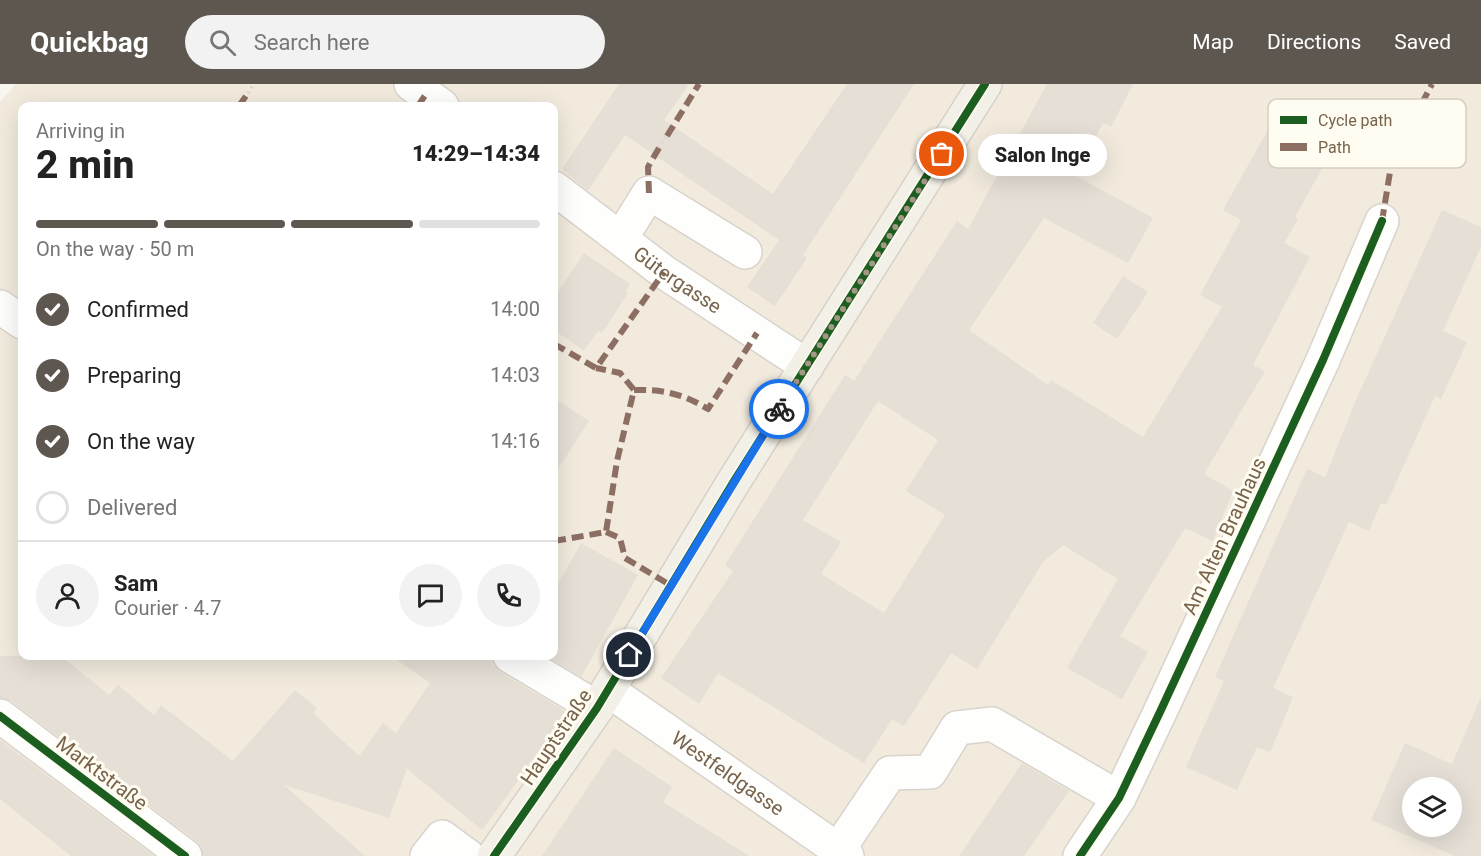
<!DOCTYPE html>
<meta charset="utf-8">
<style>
body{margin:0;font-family:Roboto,sans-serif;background:#f2f2f2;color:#222;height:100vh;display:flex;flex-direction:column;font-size:22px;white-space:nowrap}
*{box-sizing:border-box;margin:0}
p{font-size:20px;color:#767676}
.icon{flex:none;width:33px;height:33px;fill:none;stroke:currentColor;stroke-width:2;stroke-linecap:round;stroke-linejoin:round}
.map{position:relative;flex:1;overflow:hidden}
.drawer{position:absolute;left:18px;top:18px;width:540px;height:558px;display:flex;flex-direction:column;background:#fff;border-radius:12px;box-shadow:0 6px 24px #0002}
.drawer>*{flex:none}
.controls{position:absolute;left:1402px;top:693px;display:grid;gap:12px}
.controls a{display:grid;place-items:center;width:60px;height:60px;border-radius:50%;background:#fff;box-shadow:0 6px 24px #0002;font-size:30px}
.pin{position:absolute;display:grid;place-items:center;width:51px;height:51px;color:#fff;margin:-26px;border:3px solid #fff;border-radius:50%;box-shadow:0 2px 6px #0007}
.courier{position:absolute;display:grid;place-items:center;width:60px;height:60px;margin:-30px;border:4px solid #1a73e8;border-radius:50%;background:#fff;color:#222;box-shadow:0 2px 8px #0007}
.bubble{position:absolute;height:42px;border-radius:21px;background:#fff;box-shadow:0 6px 24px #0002;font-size:20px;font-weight:800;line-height:42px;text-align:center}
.overview em{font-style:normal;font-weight:800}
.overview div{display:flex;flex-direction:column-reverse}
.overview{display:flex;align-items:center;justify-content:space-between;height:102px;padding:0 18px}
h1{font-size:39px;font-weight:800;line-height:45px}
.bar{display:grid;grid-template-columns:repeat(4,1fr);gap:9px 6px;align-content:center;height:72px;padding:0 18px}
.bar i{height:8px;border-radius:4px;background:#e0e0e0}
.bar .active{background:#5d574f}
.bar p{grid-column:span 4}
.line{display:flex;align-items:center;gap:15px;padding:0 18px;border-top:2px solid #e0e0e0}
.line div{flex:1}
.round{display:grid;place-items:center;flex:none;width:63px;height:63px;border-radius:32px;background:#f2f2f2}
ol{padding:0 18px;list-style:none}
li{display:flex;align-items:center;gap:18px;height:66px}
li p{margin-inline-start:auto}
li .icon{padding:6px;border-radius:50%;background:#5d574f;color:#fff;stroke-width:4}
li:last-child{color:#767676}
li i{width:33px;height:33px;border:3px solid #e0e0e0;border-radius:50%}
header{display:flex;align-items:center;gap:36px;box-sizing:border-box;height:84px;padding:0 30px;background:#5d574f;color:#fff}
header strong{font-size:28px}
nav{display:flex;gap:33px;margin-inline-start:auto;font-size:21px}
.search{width:420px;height:54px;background:#f2f2f2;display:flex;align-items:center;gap:15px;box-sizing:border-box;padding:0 21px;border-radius:33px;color:#767676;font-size:22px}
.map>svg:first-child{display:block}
.residential{fill:#f1eadd;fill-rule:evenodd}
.building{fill:#e5dfd6;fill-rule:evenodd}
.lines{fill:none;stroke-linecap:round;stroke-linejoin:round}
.minor-casing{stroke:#d8d3cc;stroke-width:36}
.major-casing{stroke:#d7d1c8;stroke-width:36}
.path{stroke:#dad6d0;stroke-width:4;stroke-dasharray:1.5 4.5;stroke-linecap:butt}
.minor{stroke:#fefefd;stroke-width:33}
.major{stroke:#f3f1e7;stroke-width:33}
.quiet{stroke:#8d6e63;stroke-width:6;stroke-dasharray:12 6;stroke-linecap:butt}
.cycleway-casing{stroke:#fffcf1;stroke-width:11}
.cycleway{stroke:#1b5e20;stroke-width:8}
.done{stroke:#a59786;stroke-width:6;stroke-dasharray:0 10.8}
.route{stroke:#1a73e8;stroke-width:8}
.labels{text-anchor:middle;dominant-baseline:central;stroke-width:6;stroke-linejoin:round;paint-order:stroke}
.street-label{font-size:20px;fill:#78644d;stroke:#fffcf1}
.key{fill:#fffcf1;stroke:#d6cec0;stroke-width:1.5}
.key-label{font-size:16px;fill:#78644d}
</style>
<header>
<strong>Quickbag</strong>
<div class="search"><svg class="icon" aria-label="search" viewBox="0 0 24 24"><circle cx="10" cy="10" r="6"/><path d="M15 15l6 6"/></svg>Search here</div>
<nav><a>Map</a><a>Directions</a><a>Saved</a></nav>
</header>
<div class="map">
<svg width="1481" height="772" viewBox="0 0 1481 772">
<rect width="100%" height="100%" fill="#f8f6ef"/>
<path class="residential" d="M16 0H1481V772H0V18ZM22 22H554V572H22ZM1413 704H1452V742H1413Z"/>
<path class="building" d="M619 0H689L664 36 773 110 847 0H914L803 171 807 174 775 222 747 203 779 156 625 51 588 107 562 85Z
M1047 0H1133L1111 43 1103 39 1076 92 1153 134 1128 179 1044 134 969 246 1048 301 1051 296 1143 353 1222 223 1200 211 1241 136 1223 126 1284 17 1314 33 1306 48 1334 63 1295 133 1298 135 1284 159 1310 173 1253 281 1265 287 1204 390 1233 407 1213 457 1185 444 1120 552 1148 568 1122 615 1067 584 1118 495 1063 461 1043 478 977 585 951 569 904 642 892 635 864 679 718 589 699 620 661 594 733 487 725 481 845 291 854 297 957 137 968 145ZM878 317 938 356 906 407 945 431 884 529 821 490 841 458 803 436Z
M1442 126 1481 143V163L1443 247 1467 258 1441 315 1435 312 1386 421 1381 419 1369 447 1349 438 1273 604 1293 613 1277 652 1270 668 1257 663 1237 706 1186 683 1224 597 1215 593 1307 385 1325 393 1356 316Z
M584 169 630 200 626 207 628 209 602 249 598 247 584 267 554 246V214Z
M1123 192 1148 208 1117 255 1093 239Z
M554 314 589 337 554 391Z
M581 459 638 491 581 593 546 572H554V507Z
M0 572H61L109 611 118 601 154 631 161 621 233 677 295 606 317 624 313 629 359 672 383 639 396 649 430 599 391 572H491L493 581 500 588 568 629 482 746 407 685 389 734 284 701 365 772H203L196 757 11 617 0 614Z
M1481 613V772H1455L1371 736 1405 659 1452 680ZM1413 704H1452V742H1413Z
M0 656 154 772H71L0 715Z
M614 664 672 703 663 718 749 772H542Z
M1022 679 1069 707 1024 772H959Z"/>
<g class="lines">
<defs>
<g id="minor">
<path d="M411 0 442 22"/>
<path id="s1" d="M554 104 664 188 807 282"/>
<path d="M621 154 649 109 745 168"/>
<path d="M0 223 22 238"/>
<path d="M510 572 597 624"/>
<path id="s2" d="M608 606 847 772"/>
<path d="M0 632 185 772"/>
<path d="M838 766 890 689 930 688 957 644 992 640 1119 714"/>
<path d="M427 772 442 753 468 772"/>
<path d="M1080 772 1119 714 1160 628 1323 276 1382 137"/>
</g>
<path id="major" d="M494 772 597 624 734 397 985 0"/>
</defs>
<use href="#minor" class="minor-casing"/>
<use href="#major" class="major-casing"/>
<path class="path" d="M248 9 254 0
M659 64 667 52"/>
<use href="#minor" class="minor"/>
<use href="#major" class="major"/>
<path class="quiet" d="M239 22 248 9
M418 22 426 10
M667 52 699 0
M649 109 648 83 659 64
M1382 137 1392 76 1432 0
M554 260 596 284 664 188
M634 306C661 305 684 310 708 325L757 249
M606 448 620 454 625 474 670 501
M554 457 606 448 617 377 634 306 620 289 596 284"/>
<defs>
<path id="cycleway" d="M0 632 185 772
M494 772 597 624 734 397 985 0
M1080 772 1119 714 1160 628 1323 276 1382 137"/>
</defs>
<use href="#cycleway" class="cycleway-casing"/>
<use href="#cycleway" class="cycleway"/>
</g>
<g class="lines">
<path class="done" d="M779 325 942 70"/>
<path class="route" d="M629 571 779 325"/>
</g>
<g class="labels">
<g class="street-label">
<text stroke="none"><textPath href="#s1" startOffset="154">Gütergasse</textPath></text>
<text transform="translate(1224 452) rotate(-65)">Am Alten Brauhaus</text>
<text transform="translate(556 653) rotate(-56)">Hauptstraße</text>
<text transform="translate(102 689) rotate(37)">Marktstraße</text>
<text stroke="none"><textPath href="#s2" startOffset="146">Westfeldgasse</textPath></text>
</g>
</g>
<rect x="1268" y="15" width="198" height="69" rx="9" class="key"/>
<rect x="1280" y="32" width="27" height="8" fill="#1b5e20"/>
<rect x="1280" y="59" width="27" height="8" fill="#8d6e63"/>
<g class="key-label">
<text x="1318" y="42">Cycle path</text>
<text x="1318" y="69">Path</text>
</g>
</svg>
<div class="controls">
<a><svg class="icon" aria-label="layers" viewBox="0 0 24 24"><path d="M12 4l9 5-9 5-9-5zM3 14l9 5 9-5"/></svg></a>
</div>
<div class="pin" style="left:942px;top:70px;background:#ea580c"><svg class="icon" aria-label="bag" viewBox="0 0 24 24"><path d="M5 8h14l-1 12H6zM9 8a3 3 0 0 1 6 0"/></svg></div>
<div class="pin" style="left:629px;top:571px;background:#1f2937"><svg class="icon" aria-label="home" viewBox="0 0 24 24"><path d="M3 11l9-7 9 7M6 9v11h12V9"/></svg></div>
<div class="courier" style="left:779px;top:325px"><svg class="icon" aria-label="bike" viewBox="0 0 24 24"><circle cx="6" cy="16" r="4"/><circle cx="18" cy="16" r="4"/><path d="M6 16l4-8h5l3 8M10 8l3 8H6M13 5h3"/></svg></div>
<div class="bubble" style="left:978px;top:50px;width:129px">Salon Inge</div>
<section class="drawer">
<div class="overview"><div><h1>2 min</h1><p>Arriving in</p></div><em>14:29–14:34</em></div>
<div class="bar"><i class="active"></i><i class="active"></i><i class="active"></i><i></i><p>On the way · 50 m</p></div>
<ol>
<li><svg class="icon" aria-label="check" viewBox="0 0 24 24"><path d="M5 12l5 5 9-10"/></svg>Confirmed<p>14:00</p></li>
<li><svg class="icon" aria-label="check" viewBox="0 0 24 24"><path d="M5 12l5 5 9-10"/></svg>Preparing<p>14:03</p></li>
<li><svg class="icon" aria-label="check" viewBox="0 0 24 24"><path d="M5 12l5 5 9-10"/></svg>On the way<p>14:16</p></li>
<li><i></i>Delivered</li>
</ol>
<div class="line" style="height:108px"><a class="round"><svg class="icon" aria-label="person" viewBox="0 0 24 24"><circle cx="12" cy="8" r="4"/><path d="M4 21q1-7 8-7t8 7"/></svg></a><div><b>Sam</b><p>Courier · 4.7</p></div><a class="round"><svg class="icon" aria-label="chat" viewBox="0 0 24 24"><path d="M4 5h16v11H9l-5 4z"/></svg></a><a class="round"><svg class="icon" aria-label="phone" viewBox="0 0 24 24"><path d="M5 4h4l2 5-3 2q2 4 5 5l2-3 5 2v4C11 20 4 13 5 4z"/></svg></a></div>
</section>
</div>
